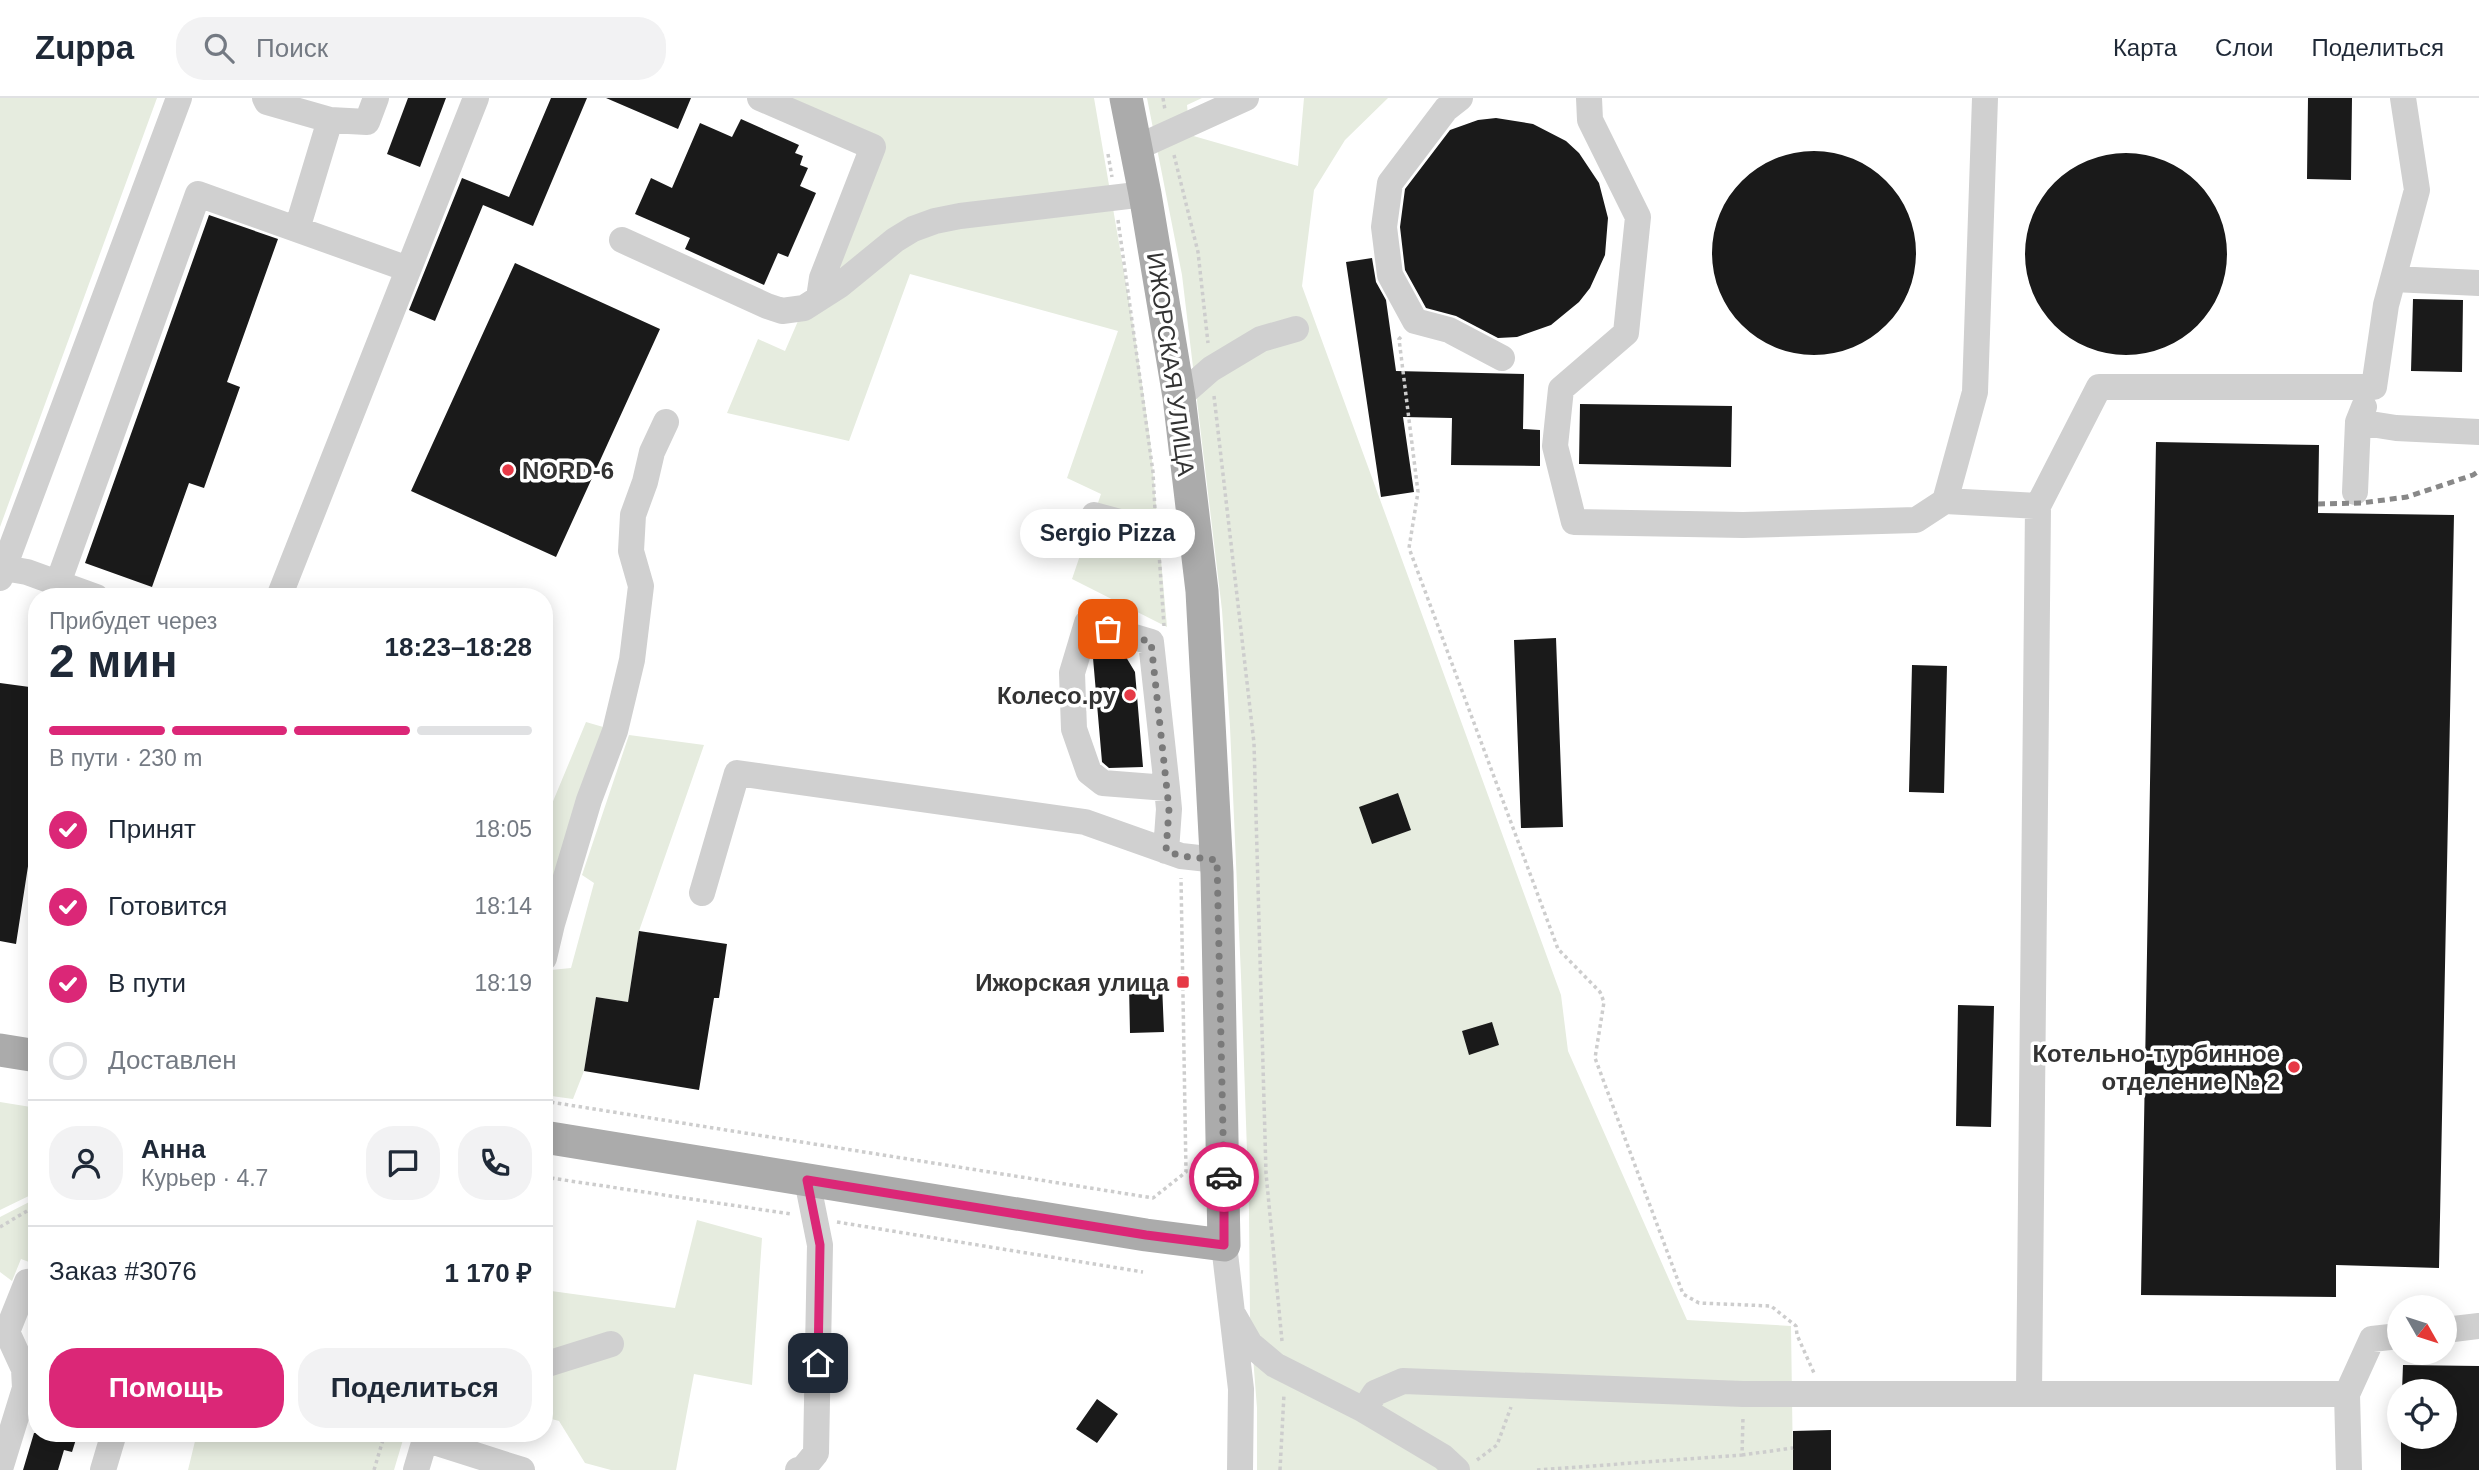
<!DOCTYPE html>
<html lang="ru">
<meta charset="utf-8">
<style>
body{margin:0;font-family:Helvetica,sans-serif;background:#f2f2f3;color:#1f2937;height:100vh;display:flex;flex-direction:column;font-size:26px;white-space:nowrap}
*{box-sizing:border-box;margin:0}
p{font-size:23px;color:#747a83}
.icon{flex:none;width:38px;height:38px;fill:none;stroke:currentColor;stroke-width:2;stroke-linecap:round;stroke-linejoin:round}
.map{position:relative;flex:1;overflow:hidden}
.sheet{position:absolute;left:28px;top:490px;width:525px;height:854px;display:flex;flex-direction:column;background:#fff;border-radius:28px;box-shadow:0 4px 18px #0003}
.sheet>*{flex:none}
.needle{width:46px;rotate:129deg}
.controls{position:absolute;left:2387px;top:1197px;display:grid;gap:14px}
.controls a{display:grid;place-items:center;width:70px;height:70px;border-radius:50%;background:#fff;box-shadow:0 4px 18px #0003;font-size:35px}
.pin{position:absolute;display:grid;place-items:center;width:60px;height:60px;color:#fff;margin:-30px;border-radius:14px;box-shadow:0 4px 10px #0006}
.courier{position:absolute;display:grid;place-items:center;width:70px;height:70px;margin:-35px;border:5px solid #db2777;border-radius:50%;background:#fff;color:#222;box-shadow:0 2px 9px #0007}
.bubble{position:absolute;height:49px;border-radius:24px;background:#fff;box-shadow:0 4px 18px #0003;font-size:23px;font-weight:600;line-height:49px;text-align:center}
.head em{font-style:normal;font-weight:600}
.head div{display:flex;flex-direction:column-reverse}
.head{display:flex;align-items:center;justify-content:space-between;height:119px;padding:0 21px}
h1{font-size:46px;font-weight:600;line-height:52px}
.bar{display:grid;grid-template-columns:repeat(4,1fr);gap:10px 7px;align-content:center;height:84px;padding:0 21px}
.bar i{height:9px;border-radius:5px;background:#e0e1e3}
.bar .on{background:#db2777}
.bar p{grid-column:span 4}
.line{display:flex;align-items:center;gap:18px;padding:0 21px;border-top:2px solid #e0e1e3}
.line div{flex:1}
.round{display:grid;place-items:center;flex:none;width:74px;height:74px;border-radius:28px;background:#f2f2f3}
ol{padding:0 21px;list-style:none}
li{display:flex;align-items:center;gap:21px;height:77px}
li p{margin-inline-start:auto}
li .icon{padding:7px;border-radius:50%;background:#db2777;color:#fff;stroke-width:4}
li:last-child{color:#747a83}
li i{width:38px;height:38px;border:4px solid #e0e1e3;border-radius:50%}
.primary-button{display:flex;gap:14px;margin-top:auto;padding:14px 21px}
.primary-button a{flex:1;height:80px;border-radius:28px;background:#db2777;color:#fff;font-size:28px;font-weight:600;line-height:80px;text-align:center}
.primary-button a+a{background:#f2f2f3;color:#1f2937}
header{display:flex;align-items:center;gap:42px;box-sizing:border-box;height:98px;padding:0 35px;background:#fff;border-bottom:2px solid #e0e1e3}
header strong{font-size:33px}
nav{display:flex;gap:38px;margin-inline-start:auto;font-size:24px}
.search{width:490px;height:63px;background:#f2f2f3;display:flex;align-items:center;gap:18px;box-sizing:border-box;padding:0 24px;border-radius:28px;color:#747a83;font-size:26px}
.map>svg:first-child{display:block}
.green{fill:#e6ecdf}
.building{fill:#1a1a1a}
.lines{fill:none;stroke-linecap:round;stroke-linejoin:round}
.path{stroke:#cdcdcd;stroke-width:3.5;stroke-dasharray:3.5 3.5;stroke-linecap:butt}
.minor{stroke:#d0d0d0;stroke-width:26}
.major{stroke:#ababab;stroke-width:33}
.rail{stroke:#888;stroke-width:5;stroke-dasharray:7 5;stroke-linecap:butt}
.done{stroke:#7a7a7a;stroke-width:7;stroke-dasharray:0 12.6}
.route{stroke:#db2777;stroke-width:9}
.poi-dot{fill:#e63946;stroke:#fff;stroke-width:2.5}
.labels{text-anchor:middle;dominant-baseline:central;stroke-width:7;stroke-linejoin:round;paint-order:stroke}
.street-label{font-size:24px;fill:#333;stroke:#fff}
.poi-label{font-size:24px;font-weight:bold;fill:#333;stroke:#fff;text-anchor:end}
</style>
<header>
<strong>Zuppa</strong>
<div class="search"><svg class="icon" aria-label="search" viewBox="0 0 24 24"><circle cx="10" cy="10" r="6"/><path d="M15 15l6 6"/></svg>Поиск</div>
<nav><a>Карта</a><a>Слои</a><a>Поделиться</a></nav>
</header>
<div class="map">
<svg width="2479" height="1372" viewBox="0 0 2479 1372">
<rect width="100%" height="100%" fill="#fff"/>
<path class="green" d="M0 0H157L0 429Z
M760 0H1094L1135 238 1150 341 1167 529 1072 481 1101 396 1067 380 1118 233 910 176 849 343 727 315 758 241 785 253 873 50Z
M1147 0H1202L1187 7 1190 37 1298 68 1304 0H1388L1345 42 1314 92 1302 188 1561 897 1568 953 1687 1222 1791 1228 1793 1372H1257V1310L1250 1220 1249 1112 1241 878 1230 629 1222 512 1182 177Z
M586 624 610 631 552 791 544 789V725Z
M629 637 704 647 639 833 628 904 596 899 584 973 573 1001 544 997V901L551 872 571 870 594 785 582 777Z
M0 1004 37 1010V1094L0 1112Z
M37 1100V1167L21 1161 12 1183 0 1174V1119Z
M697 1122 762 1140 752 1287 694 1276 676 1372H611L585 1365 559 1323 544 1319V1192L675 1210Z
M197 1335H405L394 1372H188Z"/>
<path class="building" d="M408 0H446L420 69 387 56Z
M551 0H587L533 128 483 107 435 223 409 212 462 80 509 99Z
M606 0H691L678 31Z
M2308 0H2352L2351 82 2307 81Z
M1496 20 1533 26 1566 43 1579 55 1599 85 1608 120 1605 157 1590 190 1579 204 1551 227 1517 239 1498 240 1456 218 1426 210 1405 172 1400 129 1405 91 1450 32 1478 22Z
M741 21 799 47 795 55 803 58 800 67 808 70 800 88 816 95 788 159 778 155 764 187 685 151 690 140 635 116 651 80 672 90 700 25 732 39Z
M1712 155a102 102 0 1 1 204 0a102 102 0 1 1-204 0Z
M2025 156a101 101 0 1 1 202 0a101 101 0 1 1-202 0Z
M209 117 278 141 227 284 240 289 204 390 189 385 152 489 85 465Z
M1372 160 1376 184 1386 202 1396 273 1524 276 1523 331 1540 332V368L1451 367 1452 320 1403 319 1414 394 1381 399 1346 164Z
M515 165 660 231 556 459 411 393Z
M2413 201 2463 202 2462 274 2411 273Z
M1580 306 1732 308 1731 369 1579 366Z
M2156 344 2319 347 2318 415 2454 417 2439 1170 2336 1167V1199L2141 1197Z
M1556 540 1563 729 1521 730 1514 542Z
M1097 546H1103L1123 554 1135 574 1143 669 1109 670 1102 664 1093 560Z
M1912 567 1947 568 1944 695 1909 694Z
M0 585 37 590V723H35L16 846 0 843Z
M1398 695 1411 732 1372 746 1359 709Z
M639 833 727 846 719 900H714L699 992 584 973 596 899 628 904Z
M1129 886H1162L1164 934 1130 935Z
M1958 907 1994 908 1991 1029 1956 1028Z
M1492 924 1499 947 1469 957 1462 933Z
M2403 1267 2479 1268V1372H2401V1339H2445V1293H2402Z
M1097 1301 1118 1316 1097 1345 1076 1331Z
M1831 1332V1372H1793V1333Z
M34 1335H78L72 1354 64 1352 58 1372H23Z"/>
<g class="lines">
<path class="path" d="M1163 0 1165 12
M1108 56 1112 79
M1174 57 1198 154 1208 245
M1118 122 1153 374 1155 412
M1401 239 1399 241 1418 394 1409 450 1558 851 1600 894 1604 904 1595 960 1683 1196 1699 1205 1771 1208 1796 1228 1797 1237 1814 1275
M1214 298 1254 645 1266 1075 1282 1243
M1159 455 1164 528
M544 1003 1153 1100 1186 1074 1181 780
M544 1079 791 1116
M837 1124 1143 1174
M0 1129 37 1107
M1742 1357 1793 1350
M1477 1362 1497 1347 1511 1309
M374 1372 385 1335
M1280 1372 1284 1296
M1537 1372 1742 1357 1743 1319"/>
<path class="minor" d="M265 0 267 4 330 22 367 24 376 0
M760 0 873 49 822 180 819 200
M1460 0 1446 11 1390 85 1384 129 1390 177 1415 223 1449 232 1502 260
M1589 0 1590 22 1638 119 1626 235 1561 291 1555 348 1574 424 1743 427 1916 422 1945 403
M1985 0 1975 294 1945 403 2038 408
M1136 50 1246 0
M297 131 330 22
M622 142 767 208 782 213 804 210 840 187 895 142 913 131 935 123 960 118 1145 96
M2393 181 2479 185
M1179 299 1211 271 1261 241 1296 231
M2358 324 2396 330 2479 334
M2355 394 2358 324 2364 309
M1094 417 1157 434 1195 435
M4 470 27 474 96 499
M0 480 179 0
M58 485 198 96 408 171
M279 499 476 0
M1166 753 1169 711 1167 690 1151 544 1087 525 1072 575 1074 631 1089 674 1103 685 1167 690
M702 795 737 675 1085 724 1181 758 1217 762
M544 860 552 826 589 702 615 633 632 562 641 488 631 453 633 417 645 384 652 354 666 324
M1224 1147 1241 1291 1240 1372
M1234 1218 1250 1246 1275 1267 1364 1312 1443 1359 1457 1372
M2445 1232 2479 1228
M0 1233 7 1234 27 1184 37 1183
M544 1267 611 1246
M2029 1296 2038 408 2099 289H2374L2386 207 2417 92 2403 0
M2347 1296 2372 1241 2399 1238
M1364 1312 1375 1295 1403 1283 1743 1296H2347L2349 1372
M425 1341 522 1372
M0 1371 25 1290 24 1271 7 1234
M103 1372 114 1335
M416 1372 427 1335
M798 1372 803 1371 816 1355 820 1147 807 1082"/>
<path class="major" d="M0 952 37 958
M544 1039 1146 1137 1224 1147 1217 775 1202 493 1179 299 1145 96 1126 0"/>
<path class="rail" d="M2318 406 2361 405 2407 399 2473 377 2479 373"/>
</g>
<g class="lines">
<path class="done" d="M1108 531 1151 544 1169 711 1166 753 1181 758 1217 762 1224 1079"/>
<path class="route" d="M818 1265 820 1147 807 1082 1146 1137 1224 1147V1079"/>
</g>
<g class="poi-dot">
<circle cx="508" cy="372" r="7"/>
<circle cx="1130" cy="597" r="7"/>
<rect x="1176" y="877" width="14" height="14" rx="3.5"/>
<circle cx="2294" cy="969" r="7"/>
</g>
<g class="labels">
<g class="street-label">
<text transform="translate(1171 266) rotate(82)">ИЖОРСКАЯ УЛИЦА</text>
</g>
<g class="poi-label">
<text x="522" y="372" text-anchor="start">NORD-6</text>
<text x="1116" y="597">Колесо.ру</text>
<text x="1169" y="884">Ижорская улица</text>
<text x="2280" y="955">Котельно-турбинное<tspan x="2280" dy="28">отделение № 2</tspan></text>
</g>
</g>
</svg>
<div class="controls">
<a><svg class="needle" viewBox="-14 -14 28 28"><path d="M0-13l5 13h-10z" fill="#e53935"/><path d="M0 13l5-13h-10z" fill="#747a83"/></svg></a>
<a><svg class="icon" aria-label="locate" viewBox="0 0 24 24"><circle cx="12" cy="12" r="6"/><path d="M12 2v4M12 18v4M2 12h4M18 12h4"/></svg></a>
</div>
<div class="pin" style="left:1108px;top:531px;background:#ea580c"><svg class="icon" aria-label="bag" viewBox="0 0 24 24"><path d="M5 8h14l-1 12H6zM9 8a3 3 0 0 1 6 0"/></svg></div>
<div class="pin" style="left:818px;top:1265px;background:#1f2937"><svg class="icon" aria-label="home" viewBox="0 0 24 24"><path d="M3 11l9-7 9 7M6 9v11h12V9"/></svg></div>
<div class="courier" style="left:1224px;top:1079px"><svg class="icon" aria-label="car" viewBox="0 0 24 24"><path d="M5 17H2v-5l4-1 3-4h7l3 4 3 1v5h-3M9 17h6M6 11h13"/><circle cx="7" cy="17" r="2"/><circle cx="17" cy="17" r="2"/></svg></div>
<div class="bubble" style="left:1020px;top:411px;width:175px">Sergio Pizza</div>
<section class="sheet">
<div class="head"><div><h1>2 мин</h1><p>Прибудет через</p></div><em>18:23–18:28</em></div>
<div class="bar"><i class="on"></i><i class="on"></i><i class="on"></i><i></i><p>В пути · 230 m</p></div>
<ol>
<li><svg class="icon" aria-label="check" viewBox="0 0 24 24"><path d="M5 12l5 5 9-10"/></svg>Принят<p>18:05</p></li>
<li><svg class="icon" aria-label="check" viewBox="0 0 24 24"><path d="M5 12l5 5 9-10"/></svg>Готовится<p>18:14</p></li>
<li><svg class="icon" aria-label="check" viewBox="0 0 24 24"><path d="M5 12l5 5 9-10"/></svg>В пути<p>18:19</p></li>
<li><i></i>Доставлен</li>
</ol>
<div class="line" style="height:126px"><a class="round"><svg class="icon" aria-label="person" viewBox="0 0 24 24"><circle cx="12" cy="8" r="4"/><path d="M4 21q1-7 8-7t8 7"/></svg></a><div><b>Анна</b><p>Курьер · 4.7</p></div><a class="round"><svg class="icon" aria-label="chat" viewBox="0 0 24 24"><path d="M4 5h16v11H9l-5 4z"/></svg></a><a class="round"><svg class="icon" aria-label="phone" viewBox="0 0 24 24"><path d="M5 4h4l2 5-3 2q2 4 5 5l2-3 5 2v4C11 20 4 13 5 4z"/></svg></a></div>
<div class="line" style="height:91px"><div>Заказ #3076</div><b>1 170 ₽</b></div>
<div class="primary-button"><a>Помощь</a><a>Поделиться</a></div>
</section>
</div>
